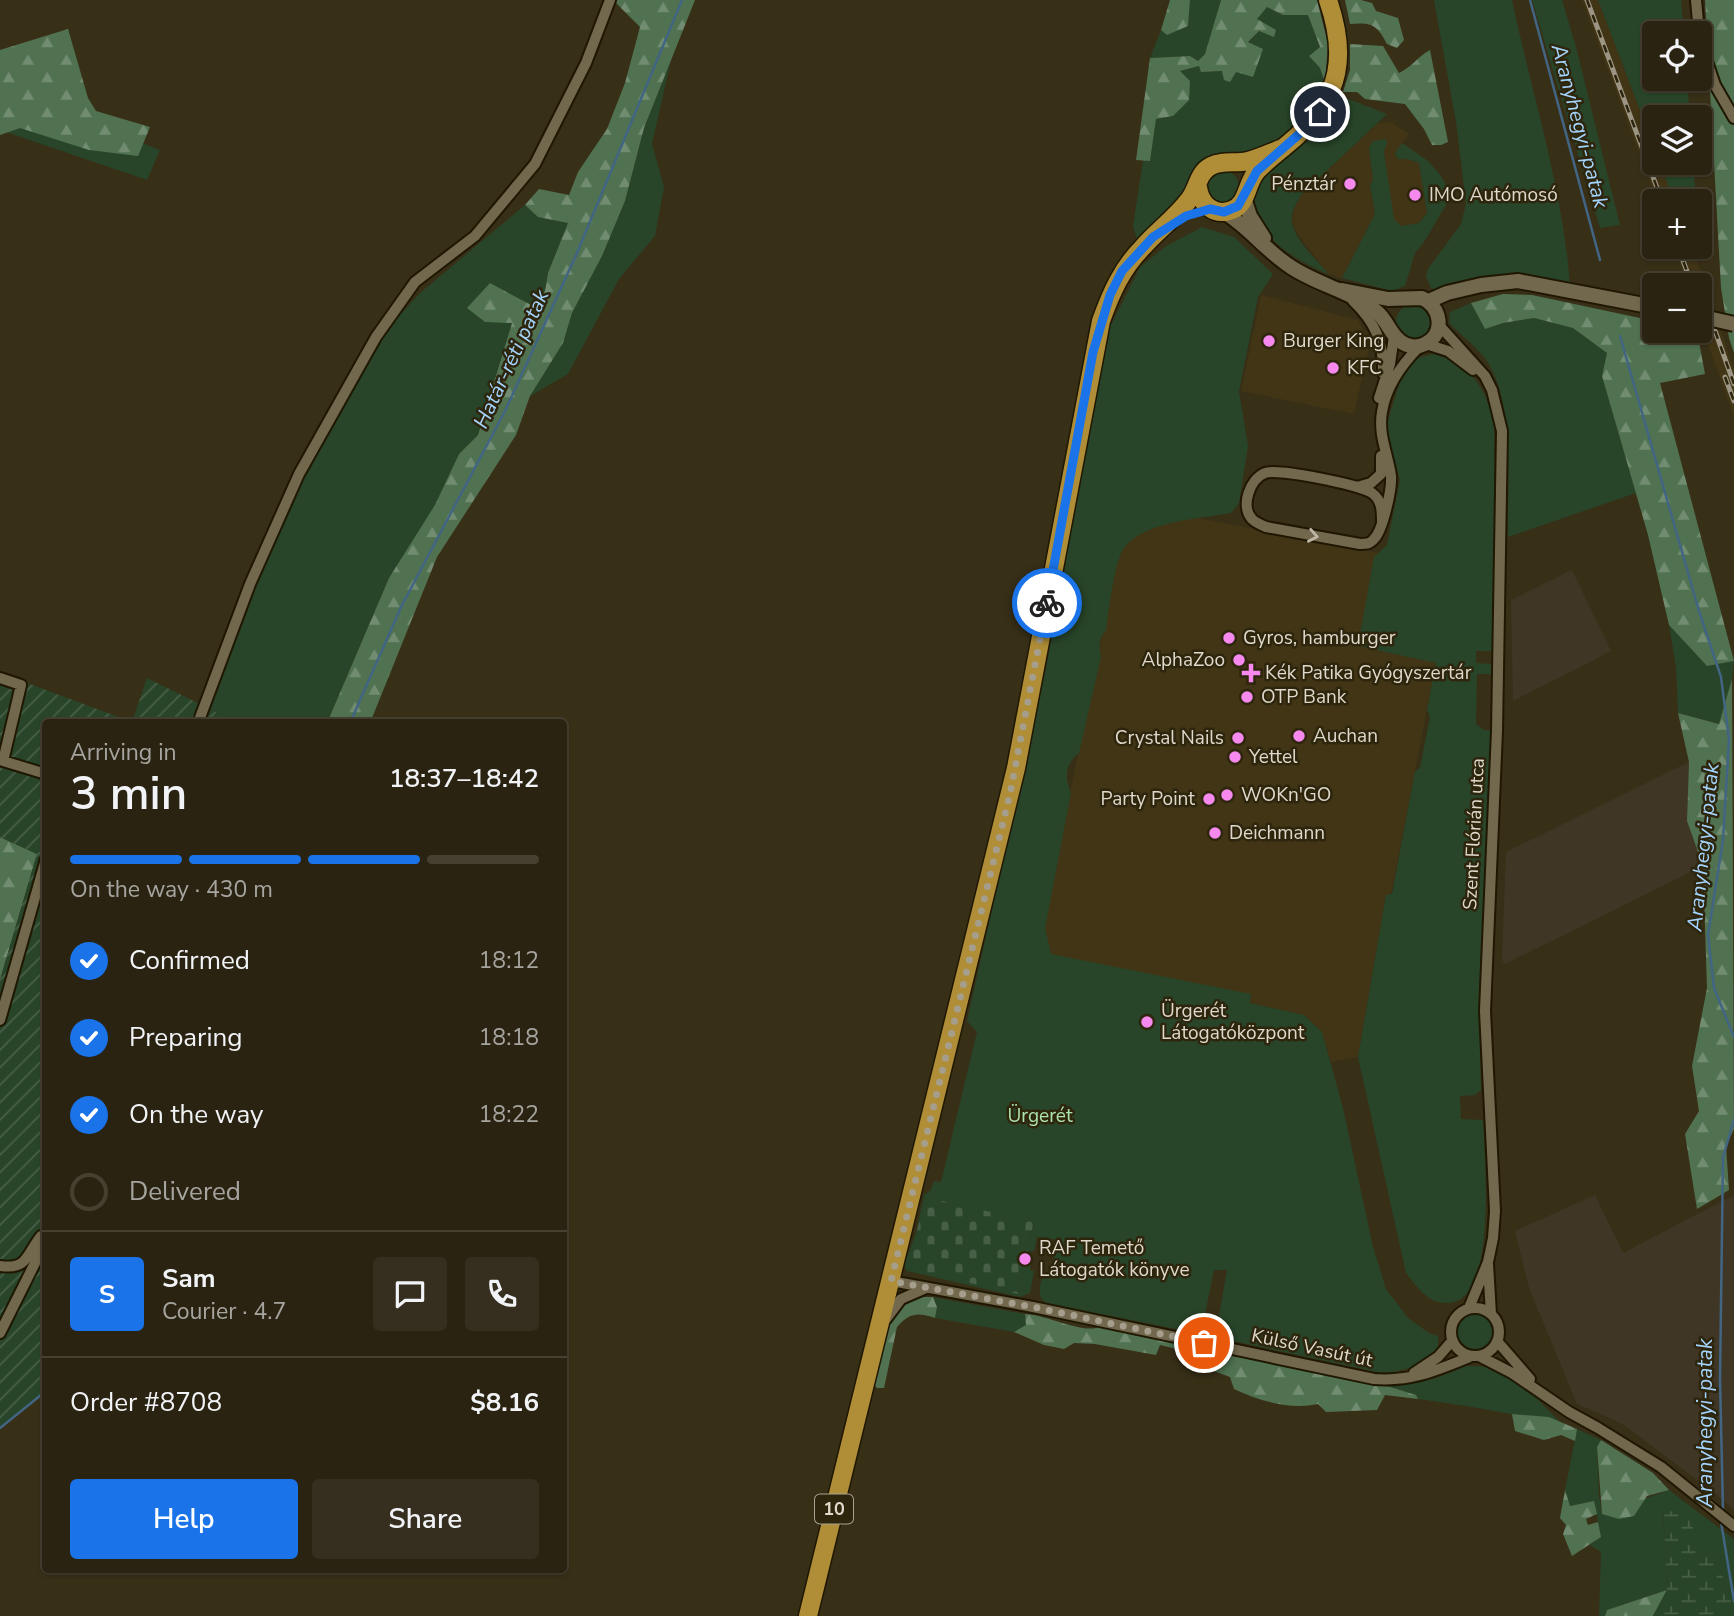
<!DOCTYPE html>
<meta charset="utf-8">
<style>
body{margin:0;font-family:"Nunito Sans",sans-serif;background:#362f1f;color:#f1f3f6;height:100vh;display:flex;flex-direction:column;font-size:26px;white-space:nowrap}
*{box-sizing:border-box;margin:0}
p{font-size:23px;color:#a5a49f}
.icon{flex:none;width:38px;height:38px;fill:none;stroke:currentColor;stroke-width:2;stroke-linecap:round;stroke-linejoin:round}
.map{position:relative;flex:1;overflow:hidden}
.panel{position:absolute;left:42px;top:719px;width:525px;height:854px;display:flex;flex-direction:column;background:#2a2311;border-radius:7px;box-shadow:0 2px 5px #0004,0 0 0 2px #464031}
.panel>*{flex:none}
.fabs{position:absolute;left:1642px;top:21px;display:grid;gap:14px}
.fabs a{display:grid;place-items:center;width:70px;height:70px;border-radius:7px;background:#2a2311;box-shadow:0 2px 5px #0004,0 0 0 2px #464031;font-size:35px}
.pin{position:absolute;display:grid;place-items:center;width:60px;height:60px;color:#fff;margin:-30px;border:4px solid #fff;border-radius:50%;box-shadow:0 2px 7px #0007}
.courier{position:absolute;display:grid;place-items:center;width:70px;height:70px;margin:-35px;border:5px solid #1a73e8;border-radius:50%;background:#fff;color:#222;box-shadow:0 2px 9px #0007}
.overview em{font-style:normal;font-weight:600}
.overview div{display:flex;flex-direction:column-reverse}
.overview{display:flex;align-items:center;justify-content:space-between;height:119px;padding:0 28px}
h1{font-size:46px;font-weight:600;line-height:52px}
.bar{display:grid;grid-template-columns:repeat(4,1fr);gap:10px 7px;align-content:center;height:84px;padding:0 28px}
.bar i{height:9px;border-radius:5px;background:#464031}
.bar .active{background:#1a73e8}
.bar p{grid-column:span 4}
.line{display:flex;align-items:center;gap:18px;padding:0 28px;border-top:2px solid #464031}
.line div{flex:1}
.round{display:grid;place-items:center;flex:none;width:74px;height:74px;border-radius:7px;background:#362f1f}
ol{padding:0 28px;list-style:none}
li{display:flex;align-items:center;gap:21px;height:77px}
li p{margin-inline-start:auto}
li .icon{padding:7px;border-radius:50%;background:#1a73e8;color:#fff;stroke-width:4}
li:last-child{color:#a5a49f}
li i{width:38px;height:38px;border:4px solid #464031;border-radius:50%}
.primary-button{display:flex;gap:14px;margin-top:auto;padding:14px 28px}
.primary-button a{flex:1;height:80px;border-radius:7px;background:#1a73e8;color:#fff;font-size:28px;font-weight:600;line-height:80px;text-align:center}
.primary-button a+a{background:#362f1f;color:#f1f3f6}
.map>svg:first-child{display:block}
.built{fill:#413516}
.industrial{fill:#403626}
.green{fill:#284529}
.forest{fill:url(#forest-firs)}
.wetland{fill:url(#wetland-marsh)}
.cemetery{fill:url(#cemetery-stones)}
.garden{fill:url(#garden-furrows)}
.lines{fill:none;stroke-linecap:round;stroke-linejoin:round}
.stream{stroke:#416583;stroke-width:2.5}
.minor-casing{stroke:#1f1701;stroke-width:14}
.tertiary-casing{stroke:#1f1701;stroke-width:18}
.primary-casing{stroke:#1f1701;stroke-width:21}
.minor{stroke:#72684e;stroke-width:10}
.tertiary{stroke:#72684e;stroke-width:14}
.primary{stroke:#b08e38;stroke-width:18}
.rail-casing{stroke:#9c9583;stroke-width:5}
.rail{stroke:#2e250d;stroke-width:2.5;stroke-dasharray:8;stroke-linecap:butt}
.tertiary-bridge-casing{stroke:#1f1701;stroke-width:18;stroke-linecap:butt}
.tertiary-bridge{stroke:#72684e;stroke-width:14}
.oneway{stroke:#beb7a6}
.done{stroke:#a59e8c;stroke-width:7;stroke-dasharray:0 12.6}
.route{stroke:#1a73e8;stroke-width:9}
.poi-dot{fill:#f589ee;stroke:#2e250d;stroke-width:2.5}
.labels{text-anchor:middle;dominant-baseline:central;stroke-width:5;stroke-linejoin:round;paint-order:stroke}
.shield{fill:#2e250d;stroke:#aaa392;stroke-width:2}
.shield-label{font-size:18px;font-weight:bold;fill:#dfd9cb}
.poi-label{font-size:19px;fill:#dfd9cb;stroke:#2e250d;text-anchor:start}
.street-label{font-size:19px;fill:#dfd9cb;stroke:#2e250d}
.park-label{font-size:19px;fill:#ace3ad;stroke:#2e250d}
.water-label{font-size:21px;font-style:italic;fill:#a4d4fc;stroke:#2e250d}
</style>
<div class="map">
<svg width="1734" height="1616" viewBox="0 0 1734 1616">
<defs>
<pattern id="forest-firs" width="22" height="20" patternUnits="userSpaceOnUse" patternTransform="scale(1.75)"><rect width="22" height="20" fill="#507251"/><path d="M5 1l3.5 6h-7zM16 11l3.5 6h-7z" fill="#718c71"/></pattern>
<pattern id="wetland-marsh" width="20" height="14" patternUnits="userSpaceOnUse" patternTransform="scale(1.75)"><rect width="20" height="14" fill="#284529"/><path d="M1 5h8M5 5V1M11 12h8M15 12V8" fill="none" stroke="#475f47"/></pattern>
<pattern id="cemetery-stones" width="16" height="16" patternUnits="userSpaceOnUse" patternTransform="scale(1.75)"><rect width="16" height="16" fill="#284529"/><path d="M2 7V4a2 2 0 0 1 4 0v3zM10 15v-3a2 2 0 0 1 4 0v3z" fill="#475f47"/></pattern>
<pattern id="garden-furrows" width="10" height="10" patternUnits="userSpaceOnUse" patternTransform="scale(1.75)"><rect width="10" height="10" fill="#284529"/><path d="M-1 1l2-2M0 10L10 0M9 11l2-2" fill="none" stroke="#475f47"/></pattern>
</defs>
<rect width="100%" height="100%" fill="#382f17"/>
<path class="built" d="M1582 0H1598L1654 147V163H1660L1674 201H1657Z
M1391 122 1409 134 1395 153 1398 159H1407L1419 163 1427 213 1419 223 1401 226 1393 219 1384 152 1387 143 1369 148 1373 180 1370 186 1375 214 1342 278 1328 274 1296 232 1292 220 1294 208 1301 195 1378 123Z
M1674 247H1692L1734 369V417L1699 319V285H1688Z
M1261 295 1358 320 1370 343 1354 414 1241 391Z
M1192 517 1385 554 1436 662 1391 895H1386L1358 1057 1331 1062 1322 1032 1304 1015 1250 1003 1251 995 1050 959 1043 929 1119 550 1145 526Z"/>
<path class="industrial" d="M1572 570 1611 651 1513 701 1511 600Z
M1689 762 1687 821 1703 866 1505 964 1502 960 1506 852Z
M1595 1195 1623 1253 1734 1195V1510L1716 1494 1623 1424 1577 1404 1529 1288 1515 1231Z"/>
<path class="green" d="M1190 0H1221L1205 54 1198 61 1190 56 1150 58 1161 30 1167 35 1188 26Z
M1434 0H1512C1532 95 1563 189 1570 286L1519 275 1434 289 1431 288 1426 276 1428 269 1461 224 1466 204 1456 122Z
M1532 0H1562L1576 47 1620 225 1600 228Z
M1598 0H1681L1684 33H1654V79H1687L1690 117H1654V147Z
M1267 7 1283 15 1308 14 1320 47 1310 57 1320 68 1325 83 1312 112 1279 142 1241 157 1223 152 1208 157 1195 168 1192 183 1180 202 1137 240 1133 226 1143 161H1150L1156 119 1173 116 1180 71 1199 66 1201 72 1222 71 1259 31 1275 37 1256 19Z
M671 60 652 144 664 187 655 236 619 279 568 374 530 396 563 343 572 313 602 256 625 201 644 128Z
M0 87 160 150 147 180 0 130Z
M1338 95 1387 114 1301 195C1297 203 1290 212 1292 222 1295 241 1317 259 1328 274 1290 258 1248 233 1255 185Z
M1386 139 1387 143 1384 152 1394 219 1401 226 1419 223 1427 213 1419 163 1407 159H1398L1395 153 1402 143 1428 161 1441 176 1448 188 1449 200 1424 242 1415 253 1405 286 1392 291 1342 278 1375 214 1370 185 1373 180 1369 148 1373 141Z
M1660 163H1693L1696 201H1674Z
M1205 187a17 17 0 1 1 34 0a17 17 0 1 1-34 0Z
M525 205 538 217 568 223 548 273 545 291 534 307 490 283 512 323 478 435 459 454 436 505 389 578 327 723H238L198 703 222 641 249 586 284 505 380 337 420 293Z
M1202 227 1234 237 1273 274 1258 297 1239 391 1248 446 1239 503 1231 513C1199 519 1134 521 1120 556 1113 573 1109 610 1106 630 1098 639 1099 646 1101 657L1079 753C1065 764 1064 777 1071 793L1045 928 1051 954 1251 994 1250 1003 1304 1015 1322 1032 1343 1108 1373 1247 1386 1289 1408 1318 1429 1333 1438 1336V1349C1419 1366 1408 1371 1382 1373L1224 1339 1217 1327 1227 1270H1214L1201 1334 1047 1303C1035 1297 1041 1284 1043 1273L1051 1274 1057 1240 1037 1237 1034 1251 1027 1252 1034 1223 925 1197 909 1269 1018 1293 1026 1258 1031 1261 1030 1270 1034 1271 1030 1293 1020 1297 907 1271 904 1265 916 1233 924 1195 931 1190 934 1181 941 1182 977 1032 967 1021 1046 668 1087 421 1110 327 1140 267 1166 246Z
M1471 303 1485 329 1503 323 1534 318 1573 328 1607 353 1602 376 1636 493 1508 537C1507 486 1516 398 1484 357 1474 345 1460 334 1449 323L1450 312Z
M1396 322a18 18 0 1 1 36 0a18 18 0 1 1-36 0Z
M1432 354C1470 362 1485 387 1494 422V651H1476V663L1493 664V674H1477L1476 724 1484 730 1491 731 1479 1013 1481 1090 1475 1095 1460 1096 1461 1119 1483 1120C1484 1153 1499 1302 1448 1303 1438 1303 1432 1301 1424 1294 1417 1288 1412 1280 1406 1273L1358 1057 1386 895 1392 894 1415 771 1420 768 1430 717 1427 710 1436 663 1358 646 1374 557 1387 545 1400 480 1391 450 1387 423 1400 382 1414 359Z
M1669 625 1707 666 1734 661 1732 679 1720 724 1678 713 1676 667Z
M933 1297 1025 1314 1027 1325 1014 1332 935 1318 937 1307Z
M1457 1331a18 18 0 1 1 36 0a18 18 0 1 1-36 0Z
M1466 1366C1474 1366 1482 1366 1489 1368 1517 1374 1540 1403 1560 1422 1544 1415 1528 1417 1511 1414 1480 1408 1449 1403 1418 1399L1416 1395 1384 1385C1418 1386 1436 1379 1466 1366Z
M1577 1429 1601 1440 1597 1447 1599 1495 1602 1514 1669 1490 1734 1539V1592L1727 1590 1715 1552 1696 1557 1663 1509 1667 1590 1607 1610 1605 1616H1599L1601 1552 1590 1545 1601 1537 1594 1501 1570 1506 1565 1490Z"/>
<path class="forest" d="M617 0H695L644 128 625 201 602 256 572 313 563 343 530 396 516 435 437 557 370 723H327L389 578 435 505 459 454 478 435 512 323 485 322 467 308 490 283 533 306 545 291 548 273 568 223 538 217 525 205 539 189 569 195 578 172 607 129 625 83 640 27 615 2Z
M1170 0H1190L1188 26 1167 35 1161 30Z
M1221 0H1317L1328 44 1325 83 1320 68 1309 56 1320 47 1308 15H1283L1267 7 1257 19 1276 30 1274 37 1259 31 1248 42 1263 49 1253 77 1236 72 1230 82 1224 80 1222 71 1201 72 1199 66 1180 71 1190 81 1189 100 1173 116 1156 119 1150 161 1136 160 1150 58 1190 56 1198 61 1205 54Z
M1345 0H1361L1372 3 1376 11 1398 18 1404 40 1397 48 1387 44C1377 24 1371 22 1350 24Z
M1705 0H1734V353L1729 338 1721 288Z
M68 29 88 98 96 111 150 127 138 156 89 150 20 128 0 135V50Z
M1350 44 1383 46 1399 73C1412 67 1417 57 1430 50L1448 142 1441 145H1432L1424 129 1405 104 1365 99 1357 92H1343L1350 70Z
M1503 294 1532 295 1654 321V331H1697L1705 374 1660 383 1734 661 1707 666 1669 625 1648 535 1602 376 1607 353 1573 328 1534 318 1503 323 1485 329 1471 303Z
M1732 679 1734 1129 1726 1146 1729 1190 1697 1209 1685 1134 1699 1111 1692 1066 1707 988 1703 866 1687 821 1689 762 1678 713 1719 724Z
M0 837 37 854 0 980Z
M923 1297H933L937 1307 935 1318C918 1312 909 1313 897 1327L884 1388H877L875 1385C883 1351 883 1306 923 1297Z
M1025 1314C1045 1314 1087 1336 1100 1326L1384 1385 1416 1395 1418 1399 1385 1395 1377 1410 1326 1412 1318 1404C1290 1410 1259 1401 1234 1389L1230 1377 1214 1371 1211 1357 1160 1345 1156 1355 1095 1344 1074 1343 1064 1349 1044 1345 1014 1332 1026 1325Z
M1512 1414 1549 1417 1577 1429 1575 1441 1561 1435 1544 1440 1515 1431Z
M1601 1440 1653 1473 1669 1490 1647 1496 1634 1516 1619 1519 1602 1514 1597 1447Z
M1565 1490 1570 1506 1594 1501 1597 1514 1586 1519 1588 1525 1598 1522 1601 1537 1572 1556 1563 1534 1566 1525 1560 1518Z
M1667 1590 1653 1616H1605L1607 1610Z"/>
<path class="wetland" d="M1663 1508 1692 1520 1696 1557 1715 1552 1727 1590 1734 1592V1616H1653L1667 1590Z"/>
<path class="cemetery" d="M925 1197 1034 1222 1018 1294 908 1269Z"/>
<path class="garden" d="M0 673 132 722 147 678 238 723H46L45 1391 0 1428V980L37 854 0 837Z"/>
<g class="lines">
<path class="stream" d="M1530 0 1600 260
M1620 336 1699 611 1721 677 1729 739 1723 840 1708 935 1714 988 1734 1037
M350 723 401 607 505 411 577 253 682 0
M0 1428 46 1391
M1723 1511 1720 1379 1723 1157 1734 1120
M1721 1522 1734 1601"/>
<defs>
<path id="minor" d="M1696 0 1699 33
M1699 38 1715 85 1734 118
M1353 301C1375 322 1384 342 1383 373
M1439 325 1485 376 1492 390 1502 431 1497 731 1485 1011 1495 1211 1493 1238 1488 1262 1469 1308
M1426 344 1448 351 1473 370
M1379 398 1390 364 1394 336
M1357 487 1371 483 1381 474V456
M1382 522C1382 511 1382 500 1372 493 1361 485 1277 468 1265 473 1250 479 1240 506 1252 519 1256 523 1261 525 1266 527L1360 544C1366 544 1370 544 1374 539 1383 530 1392 489 1391 476 1388 454 1378 435 1382 412 1386 386 1402 364 1420 346
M0 678 21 685 3 761 46 774
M198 723 250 584 299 474 376 337 415 282 475 236 535 164 586 63 610 0
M0 1020 46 859
M1488 1264 1491 1314
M0 1266C28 1270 26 1255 41 1236L46 1237
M891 1281 1033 1307 1374 1379C1411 1382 1438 1370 1472 1356
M1451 1332a24 24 0 1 1 48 0a24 24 0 1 1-48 0Z
M886 1319 901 1299 924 1289
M0 1333 46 1241
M1497 1341 1530 1379
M1479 1356 1512 1373 1569 1412 1598 1428 1661 1467 1734 1526
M1414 1373 1438 1357 1452 1341"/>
<path id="tertiary" d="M1244 198 1250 216 1264 238
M1224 212C1249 227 1266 251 1291 267 1318 285 1351 291 1377 312 1387 320 1390 334 1400 341 1407 347 1417 348 1425 344 1446 333 1441 307 1422 298L1388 299 1342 290
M1429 301 1447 293 1481 285 1518 281 1654 307"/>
<path id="primary" d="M1198 187C1200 204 1214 217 1232 210 1248 204 1246 183 1257 171 1269 158 1284 148 1297 136 1341 95 1347 55 1328 0
M808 1616 1016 768 1101 321C1111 293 1122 268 1143 247 1157 231 1175 218 1188 201 1198 190 1197 173 1211 166 1222 160 1236 164 1248 161 1260 158 1272 152 1283 148"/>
</defs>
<use href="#minor" class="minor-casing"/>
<use href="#tertiary" class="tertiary-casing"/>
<use href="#primary" class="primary-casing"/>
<use href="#minor" class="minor"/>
<use href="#tertiary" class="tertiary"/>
<use href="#primary" class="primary"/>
<defs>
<path id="rail" d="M1587 0 1662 201
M1678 247 1692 285
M1699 286 1734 384
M1725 377 1734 401"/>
</defs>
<use href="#rail" class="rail-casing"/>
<use href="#rail" class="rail"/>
<defs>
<path id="tertiary-bridge" d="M1699 316 1734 324"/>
</defs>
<use href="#tertiary-bridge" class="tertiary-bridge-casing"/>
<use href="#tertiary-bridge" class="tertiary-bridge"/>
</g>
<defs><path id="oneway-chevron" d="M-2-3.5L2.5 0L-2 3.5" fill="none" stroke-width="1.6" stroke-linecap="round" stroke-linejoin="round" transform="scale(1.75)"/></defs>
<use class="oneway" href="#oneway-chevron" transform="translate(1313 536) rotate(11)"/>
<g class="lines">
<path class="done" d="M1047 603 1010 794 891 1281 1033 1307 1204 1343"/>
<path class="route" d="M1047 603 1093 352 1110 295 1122 271 1153 237 1186 216 1210 209 1224 212 1238 206 1257 171 1297 136 1320 112"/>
</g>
<g class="poi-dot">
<circle cx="1350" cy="184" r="7"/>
<circle cx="1415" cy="195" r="7"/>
<circle cx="1269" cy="341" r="7"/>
<circle cx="1333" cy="368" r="7"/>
<circle cx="1229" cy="638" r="7"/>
<circle cx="1239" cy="660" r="7"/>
<path d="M1247.5 662.5h7v7h7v7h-7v7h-7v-7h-7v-7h7z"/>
<circle cx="1247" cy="697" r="7"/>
<circle cx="1299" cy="736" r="7"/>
<circle cx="1238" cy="738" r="7"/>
<circle cx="1235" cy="757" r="7"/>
<circle cx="1227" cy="795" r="7"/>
<circle cx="1209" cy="799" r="7"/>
<circle cx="1215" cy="833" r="7"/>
<circle cx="1147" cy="1022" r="7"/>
<circle cx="1025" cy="1259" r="7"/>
</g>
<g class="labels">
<rect class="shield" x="815" y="1494.5" width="38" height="29" rx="5"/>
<g class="shield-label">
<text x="834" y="1509">10</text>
</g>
<g class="poi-label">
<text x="1336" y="184" text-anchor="end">Pénztár</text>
<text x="1429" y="195">IMO Autómosó</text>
<text x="1283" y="341">Burger King</text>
<text x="1347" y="368">KFC</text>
<text x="1243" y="638">Gyros, hamburger</text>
<text x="1225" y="660" text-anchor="end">AlphaZoo</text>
<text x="1265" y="673">Kék Patika Gyógyszertár</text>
<text x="1261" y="697">OTP Bank</text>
<text x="1313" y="736">Auchan</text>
<text x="1224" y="738" text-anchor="end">Crystal Nails</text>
<text x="1249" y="757">Yettel</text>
<text x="1241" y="795">WOKn'GO</text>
<text x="1195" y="799" text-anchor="end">Party Point</text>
<text x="1229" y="833">Deichmann</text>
<text x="1161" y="1011">Ürgerét<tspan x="1161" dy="22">Látogatóközpont</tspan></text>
<text x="1039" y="1248">RAF Temető<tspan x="1039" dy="22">Látogatók könyve</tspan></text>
</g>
<g class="street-label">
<text transform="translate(1474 834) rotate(-87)">Szent Flórián utca</text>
<text transform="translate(1312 1348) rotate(12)">Külső Vasút út</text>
</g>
<g class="park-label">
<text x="1040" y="1116">Ürgerét</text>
</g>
<g class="water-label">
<text transform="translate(1580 126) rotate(75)">Aranyhegyi-patak</text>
<text transform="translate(511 359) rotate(-65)">Határ-réti patak</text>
<text transform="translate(1703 847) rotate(-84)">Aranyhegyi-patak</text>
<text transform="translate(1705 1423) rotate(-90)">Aranyhegyi-patak</text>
</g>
</g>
</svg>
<div class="fabs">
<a><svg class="icon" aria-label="locate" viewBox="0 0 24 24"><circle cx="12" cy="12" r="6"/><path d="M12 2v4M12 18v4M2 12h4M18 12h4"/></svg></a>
<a><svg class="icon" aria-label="layers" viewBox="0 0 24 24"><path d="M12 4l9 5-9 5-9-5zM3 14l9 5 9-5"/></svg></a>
<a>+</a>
<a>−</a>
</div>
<div class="pin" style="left:1204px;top:1343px;background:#ea580c"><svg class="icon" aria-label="bag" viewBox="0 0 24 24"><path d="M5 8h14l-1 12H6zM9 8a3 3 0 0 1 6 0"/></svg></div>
<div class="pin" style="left:1320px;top:112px;background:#1f2937"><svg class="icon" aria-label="home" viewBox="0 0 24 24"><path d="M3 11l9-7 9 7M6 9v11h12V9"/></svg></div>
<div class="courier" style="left:1047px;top:603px"><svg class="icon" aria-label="bike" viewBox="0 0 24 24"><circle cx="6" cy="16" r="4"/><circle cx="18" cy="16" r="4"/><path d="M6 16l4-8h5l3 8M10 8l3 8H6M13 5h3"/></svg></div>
<section class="panel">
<div class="overview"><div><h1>3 min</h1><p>Arriving in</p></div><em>18:37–18:42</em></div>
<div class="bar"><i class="active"></i><i class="active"></i><i class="active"></i><i></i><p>On the way · 430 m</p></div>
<ol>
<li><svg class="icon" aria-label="check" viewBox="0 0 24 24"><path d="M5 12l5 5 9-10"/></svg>Confirmed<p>18:12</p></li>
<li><svg class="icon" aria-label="check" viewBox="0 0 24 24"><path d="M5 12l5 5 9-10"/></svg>Preparing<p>18:18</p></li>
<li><svg class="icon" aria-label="check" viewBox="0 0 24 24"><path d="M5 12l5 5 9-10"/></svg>On the way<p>18:22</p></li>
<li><i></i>Delivered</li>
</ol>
<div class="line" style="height:126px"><b class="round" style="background:#1a73e8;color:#fff">S</b><div><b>Sam</b><p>Courier · 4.7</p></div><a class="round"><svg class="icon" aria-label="chat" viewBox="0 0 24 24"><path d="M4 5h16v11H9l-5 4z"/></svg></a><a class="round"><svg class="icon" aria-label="phone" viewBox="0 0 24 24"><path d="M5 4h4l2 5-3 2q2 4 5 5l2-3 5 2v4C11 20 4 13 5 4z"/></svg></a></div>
<div class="line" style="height:91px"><div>Order #8708</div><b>$8.16</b></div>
<div class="primary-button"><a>Help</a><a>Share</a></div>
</section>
</div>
